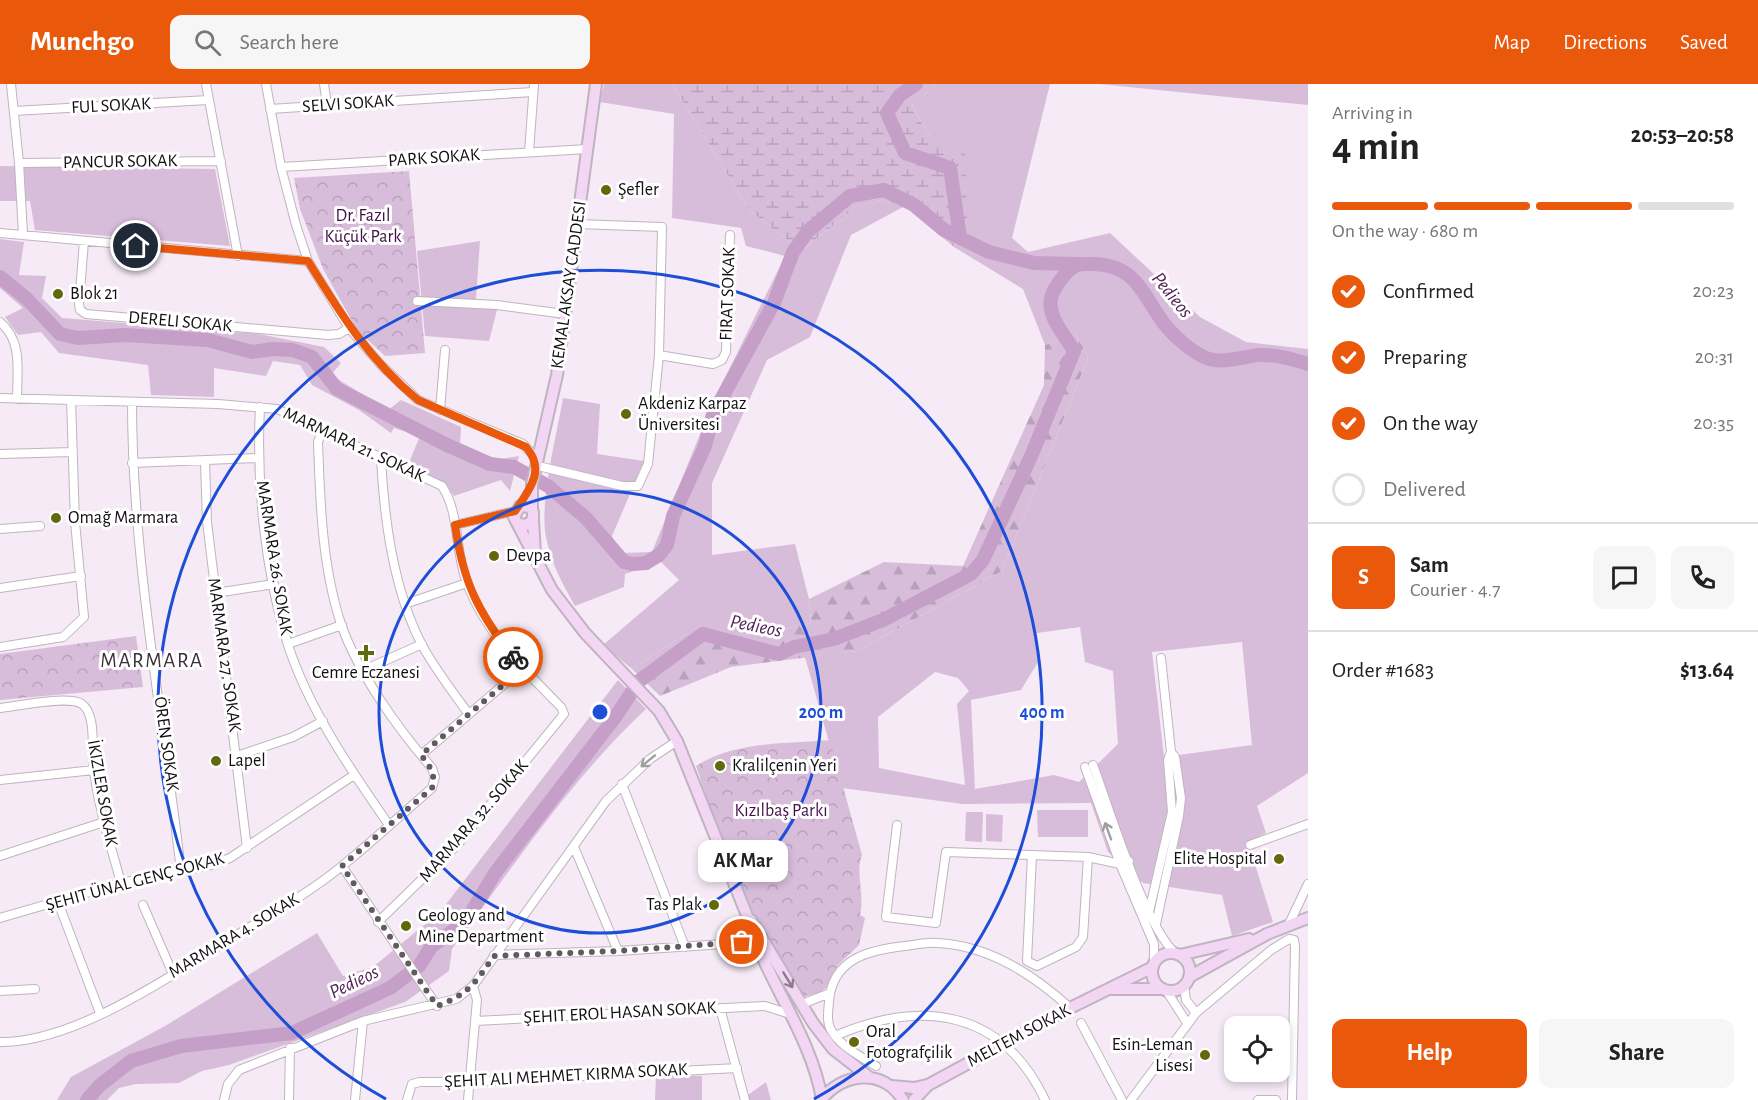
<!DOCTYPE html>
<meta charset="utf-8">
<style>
body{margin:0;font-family:"Alegreya Sans",sans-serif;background:#f6f6f6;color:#222;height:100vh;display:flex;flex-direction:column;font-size:22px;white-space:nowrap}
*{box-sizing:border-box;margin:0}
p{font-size:20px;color:#767676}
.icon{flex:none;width:33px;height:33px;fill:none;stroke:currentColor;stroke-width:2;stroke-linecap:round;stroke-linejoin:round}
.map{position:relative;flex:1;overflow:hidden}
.panel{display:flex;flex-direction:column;background:#fff;width:450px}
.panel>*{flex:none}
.controls{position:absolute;left:1224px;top:932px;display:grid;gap:12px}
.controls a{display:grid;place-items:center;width:66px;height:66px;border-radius:12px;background:#fff;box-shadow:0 3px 9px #0003;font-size:30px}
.pin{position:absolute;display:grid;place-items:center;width:51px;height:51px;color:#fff;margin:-26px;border:3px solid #fff;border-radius:50%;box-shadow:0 2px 6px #0007}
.courier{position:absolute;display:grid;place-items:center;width:60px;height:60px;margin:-30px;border:4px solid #ea580c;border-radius:50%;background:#fff;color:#222;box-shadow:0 2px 8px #0007}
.bubble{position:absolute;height:42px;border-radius:12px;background:#fff;box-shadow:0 3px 9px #0003;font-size:20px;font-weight:700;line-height:42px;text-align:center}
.head em{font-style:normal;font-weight:700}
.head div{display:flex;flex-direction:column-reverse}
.head{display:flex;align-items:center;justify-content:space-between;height:102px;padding:0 24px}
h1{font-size:39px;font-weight:700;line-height:45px}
.bar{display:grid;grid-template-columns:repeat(4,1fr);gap:9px 6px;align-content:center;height:72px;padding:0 24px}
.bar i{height:8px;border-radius:4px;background:#e0e0e0}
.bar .current{background:#ea580c}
.bar p{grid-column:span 4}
.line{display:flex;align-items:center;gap:15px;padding:0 24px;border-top:2px solid #e0e0e0}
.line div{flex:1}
.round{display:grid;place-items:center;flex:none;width:63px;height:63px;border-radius:12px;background:#f6f6f6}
ol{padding:0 24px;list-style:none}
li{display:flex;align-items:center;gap:18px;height:66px}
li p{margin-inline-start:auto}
li .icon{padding:6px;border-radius:50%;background:#ea580c;color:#fff;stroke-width:4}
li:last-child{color:#767676}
li i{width:33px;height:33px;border:3px solid #e0e0e0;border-radius:50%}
.action{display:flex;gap:12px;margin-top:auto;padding:12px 24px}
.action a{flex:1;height:69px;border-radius:12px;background:#ea580c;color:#fff;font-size:24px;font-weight:700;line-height:69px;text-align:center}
.action a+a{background:#f6f6f6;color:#222}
header{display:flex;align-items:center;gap:36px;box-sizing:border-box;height:84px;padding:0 30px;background:#ea580c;color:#fff}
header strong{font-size:28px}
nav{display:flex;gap:33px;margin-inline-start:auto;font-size:21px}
.search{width:420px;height:54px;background:#f6f6f6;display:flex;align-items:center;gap:15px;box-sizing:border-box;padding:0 21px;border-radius:12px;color:#767676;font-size:22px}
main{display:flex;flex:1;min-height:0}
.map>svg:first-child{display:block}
.grass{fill:#d8bdda;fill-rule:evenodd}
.forest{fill:url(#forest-firs)}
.wetland{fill:url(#wetland-marsh)}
.park{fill:url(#park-crowns)}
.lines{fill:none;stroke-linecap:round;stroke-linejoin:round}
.river{stroke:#c59fc7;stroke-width:14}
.minor-casing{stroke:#bfb4bf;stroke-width:10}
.secondary-casing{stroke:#bfb4bf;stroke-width:14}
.minor{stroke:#fff;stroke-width:8}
.secondary{stroke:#f2d6f4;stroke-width:10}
.oneway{stroke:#a09fa0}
.oneway2{stroke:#8d7c8e}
.done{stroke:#615b61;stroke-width:6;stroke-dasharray:0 10.8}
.route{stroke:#ea580c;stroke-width:8}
.ring{fill:none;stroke:#1d4ed8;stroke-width:3}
.poi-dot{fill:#61690c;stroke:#fff;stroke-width:2}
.labels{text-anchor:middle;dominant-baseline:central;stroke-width:6;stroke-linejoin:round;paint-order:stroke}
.street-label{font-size:18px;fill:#120e12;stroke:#fff}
.poi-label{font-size:18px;fill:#120e12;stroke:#fff;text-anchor:start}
.park-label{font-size:18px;fill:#401244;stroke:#fff}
.water-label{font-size:20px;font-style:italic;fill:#522355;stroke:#fff}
.quarter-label{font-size:21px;letter-spacing:1.5px;fill:#3a313a;stroke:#fff}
.centre{fill:#1d4ed8;stroke:#fff;stroke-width:3}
.ring-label{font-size:18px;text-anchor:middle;font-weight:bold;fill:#1d4ed8;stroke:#fff;stroke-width:6;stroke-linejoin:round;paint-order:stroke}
</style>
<header>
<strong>Munchgo</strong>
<div class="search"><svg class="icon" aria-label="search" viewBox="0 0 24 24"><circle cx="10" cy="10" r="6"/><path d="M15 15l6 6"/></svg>Search here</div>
<nav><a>Map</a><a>Directions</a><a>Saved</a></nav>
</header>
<main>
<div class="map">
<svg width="1308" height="1016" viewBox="0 0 1308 1016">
<defs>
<pattern id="forest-firs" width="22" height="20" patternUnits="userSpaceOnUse" patternTransform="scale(1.5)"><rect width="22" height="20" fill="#d8bdda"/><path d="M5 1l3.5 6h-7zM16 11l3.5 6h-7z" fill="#b8a1ba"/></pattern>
<pattern id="wetland-marsh" width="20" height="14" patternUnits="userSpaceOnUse" patternTransform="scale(1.5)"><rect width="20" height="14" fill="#d8bdda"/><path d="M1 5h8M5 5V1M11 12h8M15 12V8" fill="none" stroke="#b8a1ba"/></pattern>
<pattern id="park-crowns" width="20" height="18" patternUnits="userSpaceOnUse" patternTransform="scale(1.5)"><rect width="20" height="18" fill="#d8bdda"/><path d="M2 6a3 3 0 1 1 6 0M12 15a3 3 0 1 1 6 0" fill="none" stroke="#b8a1ba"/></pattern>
</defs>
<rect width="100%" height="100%" fill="#f5eaf5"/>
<path class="grass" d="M604 0H672L750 127 789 157 805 164 867 114 905 122 851 151 810 253 767 276 712 399V471L795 460 809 515 811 539 761 551 686 550 632 585 603 561 679 496 661 478 625 490 624 503 575 522C562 499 551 479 546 453 539 419 557 350 563 314L600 320 597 370 644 377 612 452 621 469 652 468 714 316 785 172 746 162 741 144 672 134 674 30 600 18Z
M936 0H1050L1012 154 1028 168 1110 149 1200 233 1246 258 1308 265V689L1257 722 1266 749 1248 758 1273 838 1232 852 1222 811 1143 799 1108 768 1091 719 963 720 842 704 805 573 857 567 1002 487 1088 274 1076 250 1045 261 1023 205 954 163 967 137 931 54 912 22ZM1080 543 1085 578 1113 587 1118 660 1079 698 1054 691 975 705 971 616 1021 606 1038 578 1037 549ZM1242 558 1252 661 1164 673 1152 568ZM935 588 958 594 969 607 957 620 965 701 879 684 878 633Z
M1099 0H1308V21Z
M0 82 215 85 230 162 35 146 30 117H0Z
M0 155 24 158 19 191 46 192 42 214 62 234 259 250 324 263 341 279 331 291 388 326 401 316 461 343 460 362 495 376 519 372 510 407 501 396 454 412 444 399 408 381 420 352 394 344 391 349 359 326 312 301 300 281 273 277 266 292 214 284V313L151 311 148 281 59 269 41 248 18 251 5 233 23 224 0 204Z
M480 157 476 215 499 218 489 257 425 252 417 167Z
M618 596 646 625C571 695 513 783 452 865L449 887 405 918 229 981 202 987 179 999 136 1000 119 1004 107 1016H57L71 993 165 942 317 849 343 892 373 883 440 828Z
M1037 726H1088V753H1038Z
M966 728H983L982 758 965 757Z
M986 730 1003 731 1002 758 986 757Z
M656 991 702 992V1016H655Z
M766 998 771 1016H741Z"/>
<path class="forest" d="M1076 250 1088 274 1002 487 857 567 731 583 660 612 632 585 686 550 761 551 811 539 809 515 884 478 963 482 1044 301 1045 261Z"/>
<path class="wetland" d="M672 0H936L912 22 931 54 965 68 967 137 954 163 905 122 867 114 805 164 789 157 750 127Z"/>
<path class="park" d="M409 87 425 269 385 272 357 246 323 185 300 125 294 94Z
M136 552 143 603 0 616V570Z
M830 656 862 771C855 788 865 811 860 831L865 834 859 861 838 881 827 903 819 909 801 913C753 863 719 749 696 682 734 657 786 660 830 656Z"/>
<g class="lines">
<path class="river" d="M916 0 900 11 887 29 905 69 950 84 960 153
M0 193 27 215 60 250 78 254 125 251 208 256 252 268 273 265 293 266 312 273 337 305 447 361 490 380 514 383 548 402 586 434 624 478 632 480 646 479 659 471 667 461 673 432 705 362 713 330 774 219 793 168 808 147 850 112 884 106 914 121 944 146 989 168 1034 179 1078 180
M87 1016 99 1002 131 977 181 962 292 949 390 904 419 882 431 863 466 837 495 789 616 632 639 597 703 550 779 570 794 563 834 555 883 536 971 490 983 476 1032 370 1074 267C1065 251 1047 233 1051 214 1053 205 1064 190 1072 184 1079 179 1084 180 1093 180 1134 181 1141 206 1160 234 1169 248 1189 266 1204 273 1221 281 1241 273 1259 271 1275 270 1292 275 1308 280"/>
<defs>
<path id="minor" d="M11 0 19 79 23 150
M206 0 238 172
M266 0 281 83 296 141 308 177 349 244 381 281 418 316 523 360 535 373 538 382 622 402H638L648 380 659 271 662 143 577 140
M324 0 327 21
M270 25 533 8
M14 27 208 16
M529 68 534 0
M19 79 221 77
M281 83 587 65
M0 149 308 177
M84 157 79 220 80 226 86 230 328 251 339 250 349 244
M417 217 497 221 565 230
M0 238C23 257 17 287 17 315
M659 271 713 280 722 276 726 268 730 151
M0 314 218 320 277 325 442 402C460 429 455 469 467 499 485 548 525 587 561 623L564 630 458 760 378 838
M132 318C132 475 163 631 181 787
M260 323C256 398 265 486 287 558 308 624 350 685 389 741
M440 326 445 266
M0 370 73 368
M381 374C384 435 393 506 422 561 435 585 452 607 468 629
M205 377 207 438 247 764
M132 379 259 374
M455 441 515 427
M0 445 40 442
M0 504 81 492
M216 509 274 500
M405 520 467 499
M288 560 342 541
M0 563 63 553 84 533 75 438 71 316
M364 586 422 560
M0 624C17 622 69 611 82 620 96 630 92 663 93 678 97 719 110 759 121 799
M421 671 522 585
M237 672 293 653 323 637
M1093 681C1109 724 1145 843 1176 870
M1085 683 1120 780 1154 860V879
M0 696 94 686
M622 700 685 863
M897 741 886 833 936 839 946 768 1088 773 1120 780 1129 777
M1250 761 1308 740
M574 763 618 867
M1032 771 1027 877 1037 882 1076 863 1083 853 1088 773
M0 772 104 738
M342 782 437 922
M58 818 100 929
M143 821 173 890
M1149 828 1172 728 1168 676 1171 668
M0 834 121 799 211 781 230 774 354 691
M1156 840 1179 732 1181 714 1175 673 1171 668 1161 574
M1288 842 1308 800
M494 871 618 867 754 858
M1184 901 1186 916 1196 929
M1166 906 1187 939
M0 907 35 905
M802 920 830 909
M720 924 745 1016
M475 937 765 922 790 930
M1081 939 1122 1016
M835 952C921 915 1002 925 1045 1016
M0 958C75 959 172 891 235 852 271 830 309 809 342 782 373 757 402 730 432 704L435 693 432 684C398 645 358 589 341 540 322 483 320 417 318 358L322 347
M876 982C862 973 843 964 833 949 826 940 828 929 829 918 832 875 868 866 905 862 915 861 926 858 937 859 987 861 1034 891 1070 924
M224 1016 228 1000 239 986 363 937 456 915 473 902 606 717 650 675 677 657
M289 1016 290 964
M355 1016 363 937
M407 1016 412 1000 420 998H470L737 984
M468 1016 477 916 473 902
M1131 1016 1196 929 1271 866 1289 855 1294 856 1295 862 1292 1016
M1258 1016H1276"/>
<path id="secondary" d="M532 426V400L557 291 596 0
M533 436 535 470
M519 440 526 441 533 436V428L530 423 520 422 514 433 552 506 585 549 659 627 677 657 746 829C764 894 810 948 822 1015
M751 836 813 939 833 965 869 993
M1152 888a19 19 0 1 1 38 0a19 19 0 1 1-38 0Z
M1180 871 1249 855
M1189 893 1267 850 1308 834
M1112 905H1163
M892 1002 914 1004 927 1001
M821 1016C843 988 883 984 903 1016
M914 1016 928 1001 1070 924 1153 883"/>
</defs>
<use href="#minor" class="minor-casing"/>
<use href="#secondary" class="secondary-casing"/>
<use href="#minor" class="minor"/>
<use href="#secondary" class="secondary"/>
</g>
<defs><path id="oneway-shaft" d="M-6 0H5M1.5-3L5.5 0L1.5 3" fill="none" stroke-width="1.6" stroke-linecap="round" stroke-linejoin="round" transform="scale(1.5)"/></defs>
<g class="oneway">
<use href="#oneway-shaft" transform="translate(648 677) rotate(141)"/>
<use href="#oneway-shaft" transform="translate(1108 747) rotate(-110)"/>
</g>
<use class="oneway2" href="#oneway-shaft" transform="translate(788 896) rotate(59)"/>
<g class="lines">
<path class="done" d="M513 573 522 585 421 671C430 683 436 689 432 704L342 782 437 922C468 911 476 898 494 872L618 867 742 858"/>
<path class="route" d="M136 162 308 177C340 229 369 276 418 316L526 363C546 386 530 405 515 427L455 441C463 498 478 528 513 573"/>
</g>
<g class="ring">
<circle cx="600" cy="628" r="221"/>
<path d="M386 1015A442 442 0 1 1 814 1015"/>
</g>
<g class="poi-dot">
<circle cx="606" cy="106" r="6"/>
<circle cx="58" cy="210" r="6"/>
<circle cx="626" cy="330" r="6"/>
<circle cx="56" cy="434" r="6"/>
<circle cx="494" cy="472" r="6"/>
<path d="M363 560h6v6h6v6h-6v6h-6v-6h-6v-6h6z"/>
<circle cx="216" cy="677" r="6"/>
<circle cx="720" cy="682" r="6"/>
<circle cx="1279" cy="775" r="6"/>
<circle cx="714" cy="821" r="6"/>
<circle cx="406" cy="842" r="6"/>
<circle cx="854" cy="958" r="6"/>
<circle cx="1205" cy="971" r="6"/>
</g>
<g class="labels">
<g class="street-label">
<text transform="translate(348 20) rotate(-4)">SELVI SOKAK</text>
<text transform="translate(111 22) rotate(-3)">FUL SOKAK</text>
<text transform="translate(434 74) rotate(-4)">PARK SOKAK</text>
<text transform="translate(120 78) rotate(-1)">PANCUR SOKAK</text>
<text transform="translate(569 201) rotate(-82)">KEMAL AKSAY CADDESI</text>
<text transform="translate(728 210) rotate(-88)">FIRAT SOKAK</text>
<text transform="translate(180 238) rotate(5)">DERELI SOKAK</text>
<text transform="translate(354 361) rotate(25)">MARMARA 21. SOKAK</text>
<text transform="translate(274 474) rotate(81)">MARMARA 26. SOKAK</text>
<text transform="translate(224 571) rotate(82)">MARMARA 27. SOKAK</text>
<text transform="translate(166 660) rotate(82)">ÖREN SOKAK</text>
<text transform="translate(102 709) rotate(80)">İKIZLER SOKAK</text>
<text transform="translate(474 737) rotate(-49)">MARMARA 32. SOKAK</text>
<text transform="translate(135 798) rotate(-15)">ŞEHIT ÜNAL GENÇ SOKAK</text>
<text transform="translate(234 852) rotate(-31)">MARMARA 4. SOKAK</text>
<text transform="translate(620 929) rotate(-3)">ŞEHIT EROL HASAN SOKAK</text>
<text transform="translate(1019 952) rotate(-28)">MELTEM SOKAK</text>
<text transform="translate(566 992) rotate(-3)">ŞEHIT ALI MEHMET KIRMA SOKAK</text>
</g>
<g class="poi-label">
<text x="618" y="106">Şefler</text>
<text x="70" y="210">Blok 21</text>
<text x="638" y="320">Akdeniz Karpaz<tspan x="638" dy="21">Üniversitesi</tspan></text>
<text x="68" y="434">Omağ Marmara</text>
<text x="506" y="472">Devpa</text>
<text x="366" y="589" text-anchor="middle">Cemre Eczanesi</text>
<text x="228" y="677">Lapel</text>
<text x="732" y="682">Kralilçenin Yeri</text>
<text x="1267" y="775" text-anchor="end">Elite Hospital</text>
<text x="702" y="821" text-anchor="end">Tas Plak</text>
<text x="418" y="832">Geology and<tspan x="418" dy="21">Mine Department</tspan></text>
<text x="866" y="948">Oral<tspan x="866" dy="21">Fotografçilik</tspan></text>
<text x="1193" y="961" text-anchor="end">Esin-Leman<tspan x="1193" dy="21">Lisesi</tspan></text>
</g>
<g class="park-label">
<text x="363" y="132">Dr. Fazıl<tspan x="363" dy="21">Küçük Park</tspan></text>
<text x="781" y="727">Kızılbaş Parkı</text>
</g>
<g class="water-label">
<text transform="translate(1172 211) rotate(51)">Pedieos</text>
<text transform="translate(756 542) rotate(11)">Pedieos</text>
<text transform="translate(354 898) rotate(-26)">Pedieos</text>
</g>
<g class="quarter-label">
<text x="152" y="576">MARMARA</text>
</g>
</g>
<circle cx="600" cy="628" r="9" class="centre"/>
<g class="ring-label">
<text x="821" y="634">200 m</text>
<text x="1042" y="634">400 m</text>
</g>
</svg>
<div class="controls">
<a><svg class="icon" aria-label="locate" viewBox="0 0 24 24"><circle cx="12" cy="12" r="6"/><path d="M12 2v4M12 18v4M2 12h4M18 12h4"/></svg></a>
</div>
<div class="pin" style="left:742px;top:858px;background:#ea580c"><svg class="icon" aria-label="bag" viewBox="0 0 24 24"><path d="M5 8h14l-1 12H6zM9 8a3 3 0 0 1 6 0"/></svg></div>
<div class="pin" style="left:136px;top:162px;background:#1f2937"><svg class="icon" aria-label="home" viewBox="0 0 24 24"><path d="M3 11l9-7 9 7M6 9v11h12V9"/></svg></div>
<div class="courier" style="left:513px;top:573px"><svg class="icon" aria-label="bike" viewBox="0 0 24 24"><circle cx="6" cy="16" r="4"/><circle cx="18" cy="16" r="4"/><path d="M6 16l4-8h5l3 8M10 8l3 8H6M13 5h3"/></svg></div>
<div class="bubble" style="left:698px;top:756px;width:90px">AK Mar</div>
</div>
<section class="panel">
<div class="head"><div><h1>4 min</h1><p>Arriving in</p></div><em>20:53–20:58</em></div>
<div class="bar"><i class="current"></i><i class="current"></i><i class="current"></i><i></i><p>On the way · 680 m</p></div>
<ol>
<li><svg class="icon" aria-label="check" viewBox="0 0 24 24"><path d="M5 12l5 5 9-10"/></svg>Confirmed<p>20:23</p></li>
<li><svg class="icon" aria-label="check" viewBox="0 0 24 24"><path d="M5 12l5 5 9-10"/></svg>Preparing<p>20:31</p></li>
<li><svg class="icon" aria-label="check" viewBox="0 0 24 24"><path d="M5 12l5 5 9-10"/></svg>On the way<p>20:35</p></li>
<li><i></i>Delivered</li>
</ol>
<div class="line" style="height:108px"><b class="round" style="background:#ea580c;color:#fff">S</b><div><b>Sam</b><p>Courier · 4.7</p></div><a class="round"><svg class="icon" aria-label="chat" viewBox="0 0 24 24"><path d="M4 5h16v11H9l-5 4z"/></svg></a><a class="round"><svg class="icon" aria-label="phone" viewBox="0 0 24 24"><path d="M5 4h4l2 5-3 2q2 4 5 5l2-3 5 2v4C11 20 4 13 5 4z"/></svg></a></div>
<div class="line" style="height:78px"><div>Order #1683</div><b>$13.64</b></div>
<div class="action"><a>Help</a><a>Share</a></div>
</section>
</main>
